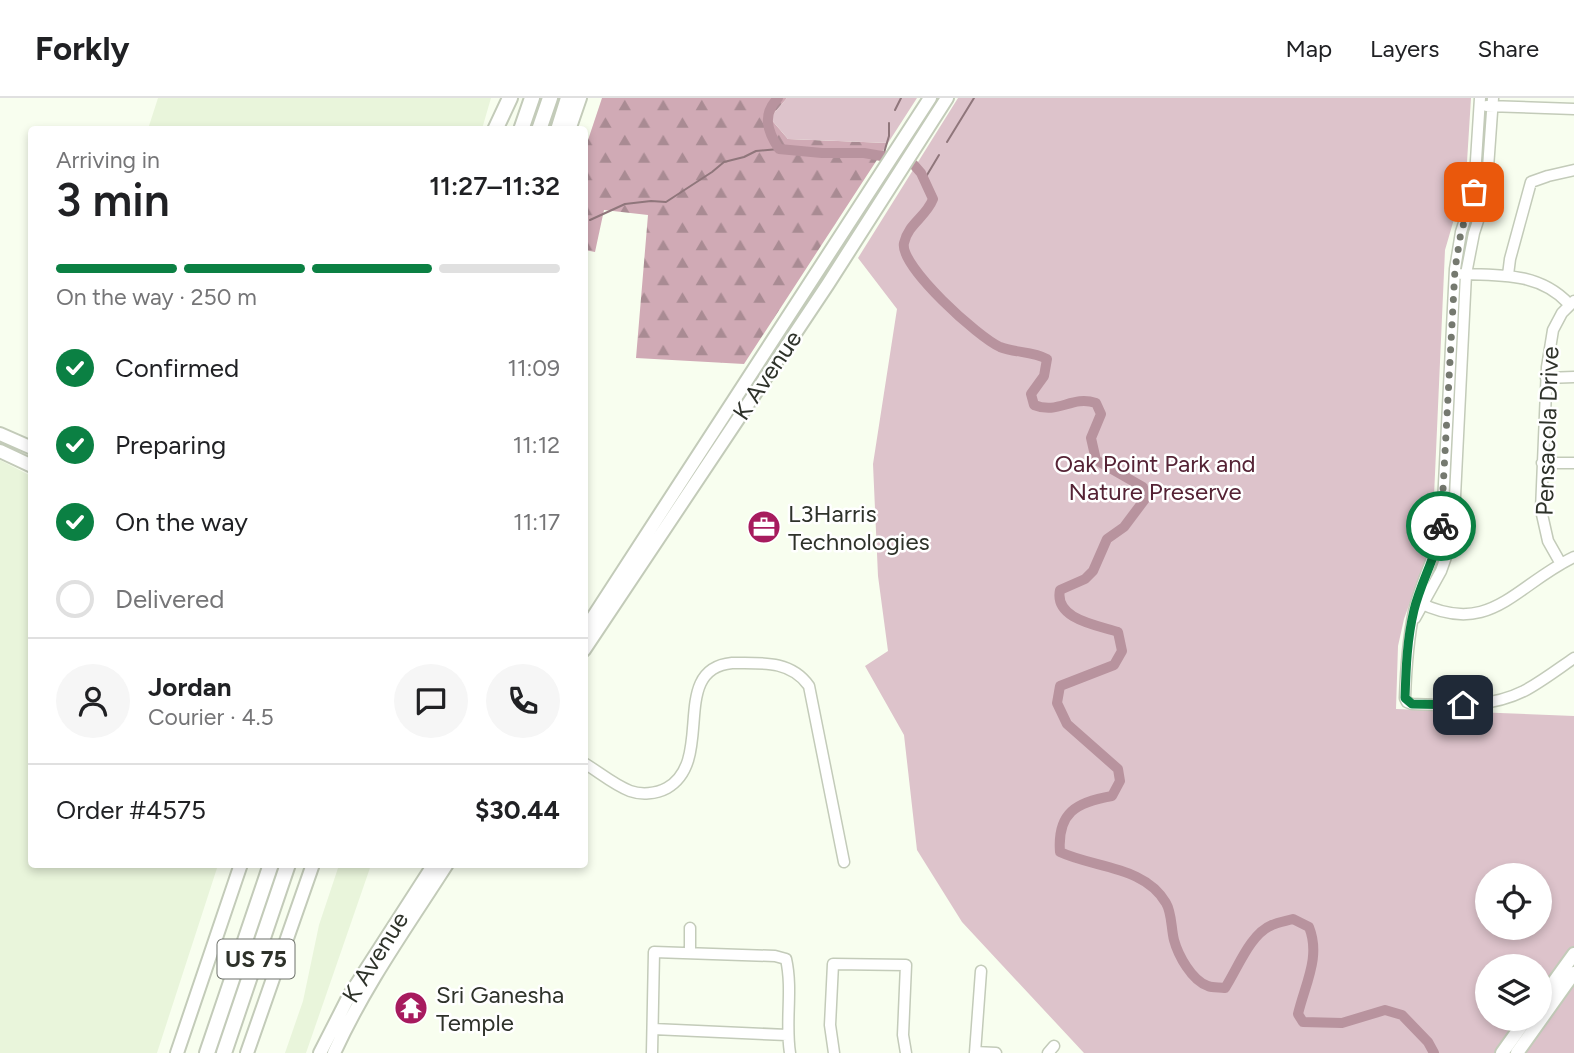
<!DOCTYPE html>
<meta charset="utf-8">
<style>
body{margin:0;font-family:Figtree,sans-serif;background:#f6f6f6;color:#202124;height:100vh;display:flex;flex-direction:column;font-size:26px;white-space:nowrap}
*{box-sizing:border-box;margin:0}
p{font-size:23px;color:#757577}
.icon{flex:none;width:38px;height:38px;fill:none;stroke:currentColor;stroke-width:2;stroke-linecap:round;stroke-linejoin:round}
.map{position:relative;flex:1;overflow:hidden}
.drawer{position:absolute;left:28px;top:28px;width:560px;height:742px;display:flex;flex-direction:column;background:#fff;border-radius:7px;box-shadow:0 4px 10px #0003}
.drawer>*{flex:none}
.tools{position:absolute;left:1475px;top:765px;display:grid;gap:14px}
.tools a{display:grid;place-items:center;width:77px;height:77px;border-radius:50%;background:#fff;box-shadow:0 4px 10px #0003;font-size:35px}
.pin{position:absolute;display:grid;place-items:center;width:60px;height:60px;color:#fff;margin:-30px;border-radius:14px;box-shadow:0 4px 10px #0006}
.courier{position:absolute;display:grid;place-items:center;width:70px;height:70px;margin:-35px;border:5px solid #0b8043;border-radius:50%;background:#fff;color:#222;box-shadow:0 2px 9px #0007}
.overview em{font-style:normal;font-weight:600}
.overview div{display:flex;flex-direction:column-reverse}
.overview{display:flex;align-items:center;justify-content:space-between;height:119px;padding:0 28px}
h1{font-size:46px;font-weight:600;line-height:52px}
.bar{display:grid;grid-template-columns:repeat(4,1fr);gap:10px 7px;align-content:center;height:84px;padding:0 28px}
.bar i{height:9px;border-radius:5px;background:#e0e0e0}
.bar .current{background:#0b8043}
.bar p{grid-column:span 4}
.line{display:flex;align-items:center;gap:18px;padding:0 28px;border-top:2px solid #e0e0e0}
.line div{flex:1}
.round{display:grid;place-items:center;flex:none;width:74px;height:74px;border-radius:37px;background:#f6f6f6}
ol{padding:0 28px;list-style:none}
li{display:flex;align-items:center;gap:21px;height:77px}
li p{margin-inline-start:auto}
li .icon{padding:7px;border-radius:50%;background:#0b8043;color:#fff;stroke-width:4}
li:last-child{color:#757577}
li i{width:38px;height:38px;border:4px solid #e0e0e0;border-radius:50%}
header{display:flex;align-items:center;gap:42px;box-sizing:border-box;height:98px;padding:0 35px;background:#fff;border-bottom:2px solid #e0e0e0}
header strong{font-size:33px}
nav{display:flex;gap:38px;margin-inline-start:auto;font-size:24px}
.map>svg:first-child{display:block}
.built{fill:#e9f5db}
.forest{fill:url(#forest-firs)}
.green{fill:#ddc3cb;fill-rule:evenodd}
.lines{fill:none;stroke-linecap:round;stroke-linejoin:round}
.stream{stroke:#8f767b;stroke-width:2}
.river{stroke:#b8939e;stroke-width:10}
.minor-casing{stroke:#c3cbb9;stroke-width:13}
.major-casing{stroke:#c3cbb9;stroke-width:16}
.highway-casing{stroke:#c3cbb9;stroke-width:18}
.minor{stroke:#fff;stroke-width:10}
.major{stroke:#fff;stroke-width:12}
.highway{stroke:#fff;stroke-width:14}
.done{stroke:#75796f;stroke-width:7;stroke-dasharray:0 12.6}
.route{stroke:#0b8043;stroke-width:9}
.labels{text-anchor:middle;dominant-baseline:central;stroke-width:5;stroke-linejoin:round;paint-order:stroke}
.shield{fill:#fff;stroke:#6d706a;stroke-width:2}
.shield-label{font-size:23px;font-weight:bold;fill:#2e322a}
.street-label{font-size:24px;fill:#2e322a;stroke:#fff}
.park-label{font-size:24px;fill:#552335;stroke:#fff}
.poi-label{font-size:24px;fill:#2e322a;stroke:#fff;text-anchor:start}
</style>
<header>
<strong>Forkly</strong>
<nav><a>Map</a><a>Layers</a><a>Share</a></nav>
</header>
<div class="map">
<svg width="1574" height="955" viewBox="0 0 1574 955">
<defs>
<pattern id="forest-firs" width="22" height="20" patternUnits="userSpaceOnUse" patternTransform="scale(1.75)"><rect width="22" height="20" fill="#d0aab5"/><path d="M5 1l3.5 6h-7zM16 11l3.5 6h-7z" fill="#a98b93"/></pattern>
</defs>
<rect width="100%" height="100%" fill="#f8feef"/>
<path class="built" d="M158 0H491L482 31H148Z
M0 362 31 378 32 766 218 767 157 955H0Z
M339 767H371L306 955H285L303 903 319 827Z"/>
<path class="forest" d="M602 0H787L770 20 788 41 888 45 744 266 636 260 648 117 604 112 595 154 585 152V51Z"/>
<path class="green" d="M787 0H917L888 45 788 41 770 20Z
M958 0H1471L1466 80 1445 152 1432 443 1404 521 1398 548 1396 611 1574 618V955H1084L962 824 917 752 904 637 865 568 888 553 878 478 873 366 897 211 858 160ZM1488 777H1540V830H1488ZM1488 868H1540V920H1488Z"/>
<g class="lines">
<path class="stream" d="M895 12 901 0
M947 44 974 0
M883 58 889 38V25
M924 82 939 57
M590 122 625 106 651 103 666 104 712 74 724 64 744 59 756 53 779 51"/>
<path class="river" d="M778 0C762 16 767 33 779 51L822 55H864L899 61 914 67 921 75 933 101C926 119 908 126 904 145 899 168 979 240 1000 249 1015 255 1033 253 1047 261L1044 278 1031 296 1034 307C1059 317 1071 297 1096 305L1101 316 1091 340 1096 362 1143 389 1145 401 1124 429 1107 441 1093 473 1085 481 1060 492C1054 521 1096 527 1118 534L1122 553 1114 567 1060 588 1057 605 1067 626 1118 671 1120 683 1112 698C1076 704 1057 715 1060 754 1094 770 1145 768 1166 805 1172 815 1171 830 1174 842 1178 857 1192 883 1208 888 1213 890 1220 889 1225 890 1238 870 1250 836 1272 827 1278 824 1286 823 1293 821L1309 829C1321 859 1305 886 1298 916L1303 924 1342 925 1385 912 1402 917 1428 944 1434 955"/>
<defs>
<path id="minor" d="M1480 0 1474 94 1461 134 1455 171 1442 425C1437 456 1421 483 1414 513 1408 542 1406 570 1405 600L1407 604 1412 606C1450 607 1488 611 1524 593 1541 584 1558 571 1574 560
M1487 8 1574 11
M1462 176C1502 177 1540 175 1569 206
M1508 177 1510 161 1531 84 1548 78 1574 72
M1546 280 1574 279
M1542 365H1574
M1561 466 1548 443 1541 412 1547 269 1553 232 1562 215 1574 203
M1418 504C1490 540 1514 488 1574 459
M1415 520 1441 473 1453 439 1466 176 1474 135 1486 98 1493 0
M584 665C599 674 614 687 630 693 641 697 656 696 667 690 716 662 668 571 732 565 761 565 791 562 809 588L844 764
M690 855V830
M653 931 787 937
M975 954 996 955
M652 955 654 854 775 858 786 861C793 892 785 924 790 955
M834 955 830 927 833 866 906 867 903 937 906 955
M975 955 981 873
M1048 955 1054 948"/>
<path id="major" d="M569 32 580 0
M0 336 32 350
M0 353 32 368
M584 533 930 0
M584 552 828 186 947 0
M1540 903 1574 856
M177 955 241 766
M247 955 313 766
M320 955 349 898 434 766
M334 955C365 887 406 830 447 766
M1502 955 1527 920
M1517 955 1574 875"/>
<path id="highway" d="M495 32 510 0
M521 32 532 0
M539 32 550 0
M558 32 568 0
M207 955 271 766
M224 955 288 766"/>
</defs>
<use href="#minor" class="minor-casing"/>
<use href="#major" class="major-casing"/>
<use href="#highway" class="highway-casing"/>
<use href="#minor" class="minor"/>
<use href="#major" class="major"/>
<use href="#highway" class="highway"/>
</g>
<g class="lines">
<path class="done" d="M1441 428 1455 171 1461 134 1474 94"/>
<path class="route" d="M1441 428C1437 458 1421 483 1414 512 1407 541 1406 570 1405 600L1412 606 1463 607"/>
</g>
<defs>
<symbol id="office-disc" viewBox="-11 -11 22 22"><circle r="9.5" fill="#a71b5e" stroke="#fff"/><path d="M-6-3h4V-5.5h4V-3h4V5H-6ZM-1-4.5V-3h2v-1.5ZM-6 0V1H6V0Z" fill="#fff"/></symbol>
<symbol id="temple-disc" viewBox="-11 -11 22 22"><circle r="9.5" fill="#a71b5e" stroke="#fff"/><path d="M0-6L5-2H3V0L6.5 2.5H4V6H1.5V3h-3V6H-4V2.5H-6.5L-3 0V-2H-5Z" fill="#fff"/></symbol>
</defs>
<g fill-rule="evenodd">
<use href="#office-disc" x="745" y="410" width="38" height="38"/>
<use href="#temple-disc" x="392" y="891" width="38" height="38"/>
</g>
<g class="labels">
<rect class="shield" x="217.5" y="841.5" width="77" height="39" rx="5"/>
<g class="shield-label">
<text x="256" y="861">US 75</text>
</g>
<g class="street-label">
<text transform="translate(767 277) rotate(-56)">K Avenue</text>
<text transform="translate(1547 333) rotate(-88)">Pensacola Drive</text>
<text transform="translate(375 859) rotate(-58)">K Avenue</text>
</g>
<g class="park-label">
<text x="1155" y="365">Oak Point Park and<tspan x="1155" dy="28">Nature Preserve</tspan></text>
</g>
<g class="poi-label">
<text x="788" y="415">L3Harris<tspan x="788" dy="28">Technologies</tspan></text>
<text x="436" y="896">Sri Ganesha<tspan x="436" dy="28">Temple</tspan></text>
</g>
</g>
</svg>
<div class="tools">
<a><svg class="icon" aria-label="locate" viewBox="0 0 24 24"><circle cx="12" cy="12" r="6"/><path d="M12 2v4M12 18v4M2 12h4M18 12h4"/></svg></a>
<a><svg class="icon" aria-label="layers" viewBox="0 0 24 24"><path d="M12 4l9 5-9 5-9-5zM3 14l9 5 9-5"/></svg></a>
</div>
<div class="pin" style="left:1474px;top:94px;background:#ea580c"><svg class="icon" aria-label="bag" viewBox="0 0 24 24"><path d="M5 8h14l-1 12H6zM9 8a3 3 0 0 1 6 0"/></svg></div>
<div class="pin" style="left:1463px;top:607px;background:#1f2937"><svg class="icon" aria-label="home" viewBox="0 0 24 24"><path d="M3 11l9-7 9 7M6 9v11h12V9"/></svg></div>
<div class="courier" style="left:1441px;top:428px"><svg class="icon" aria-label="bike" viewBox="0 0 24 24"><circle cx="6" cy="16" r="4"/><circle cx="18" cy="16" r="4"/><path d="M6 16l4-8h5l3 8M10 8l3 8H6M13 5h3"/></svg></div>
<section class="drawer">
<div class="overview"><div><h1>3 min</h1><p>Arriving in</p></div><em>11:27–11:32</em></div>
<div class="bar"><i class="current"></i><i class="current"></i><i class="current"></i><i></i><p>On the way · 250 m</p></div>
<ol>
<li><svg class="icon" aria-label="check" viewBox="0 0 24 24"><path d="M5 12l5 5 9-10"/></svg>Confirmed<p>11:09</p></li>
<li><svg class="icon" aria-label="check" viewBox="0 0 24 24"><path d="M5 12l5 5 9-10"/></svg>Preparing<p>11:12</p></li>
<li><svg class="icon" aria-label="check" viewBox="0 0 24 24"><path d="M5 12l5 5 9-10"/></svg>On the way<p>11:17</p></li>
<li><i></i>Delivered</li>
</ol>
<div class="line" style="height:126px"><a class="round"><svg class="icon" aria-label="person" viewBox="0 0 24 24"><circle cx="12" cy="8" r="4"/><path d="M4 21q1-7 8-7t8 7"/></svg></a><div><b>Jordan</b><p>Courier · 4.5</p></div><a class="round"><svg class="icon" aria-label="chat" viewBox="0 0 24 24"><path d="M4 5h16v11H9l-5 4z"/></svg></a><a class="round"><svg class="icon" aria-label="phone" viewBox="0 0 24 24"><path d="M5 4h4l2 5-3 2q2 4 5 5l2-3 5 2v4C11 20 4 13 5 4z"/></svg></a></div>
<div class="line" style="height:91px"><div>Order #4575</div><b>$30.44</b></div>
</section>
</div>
